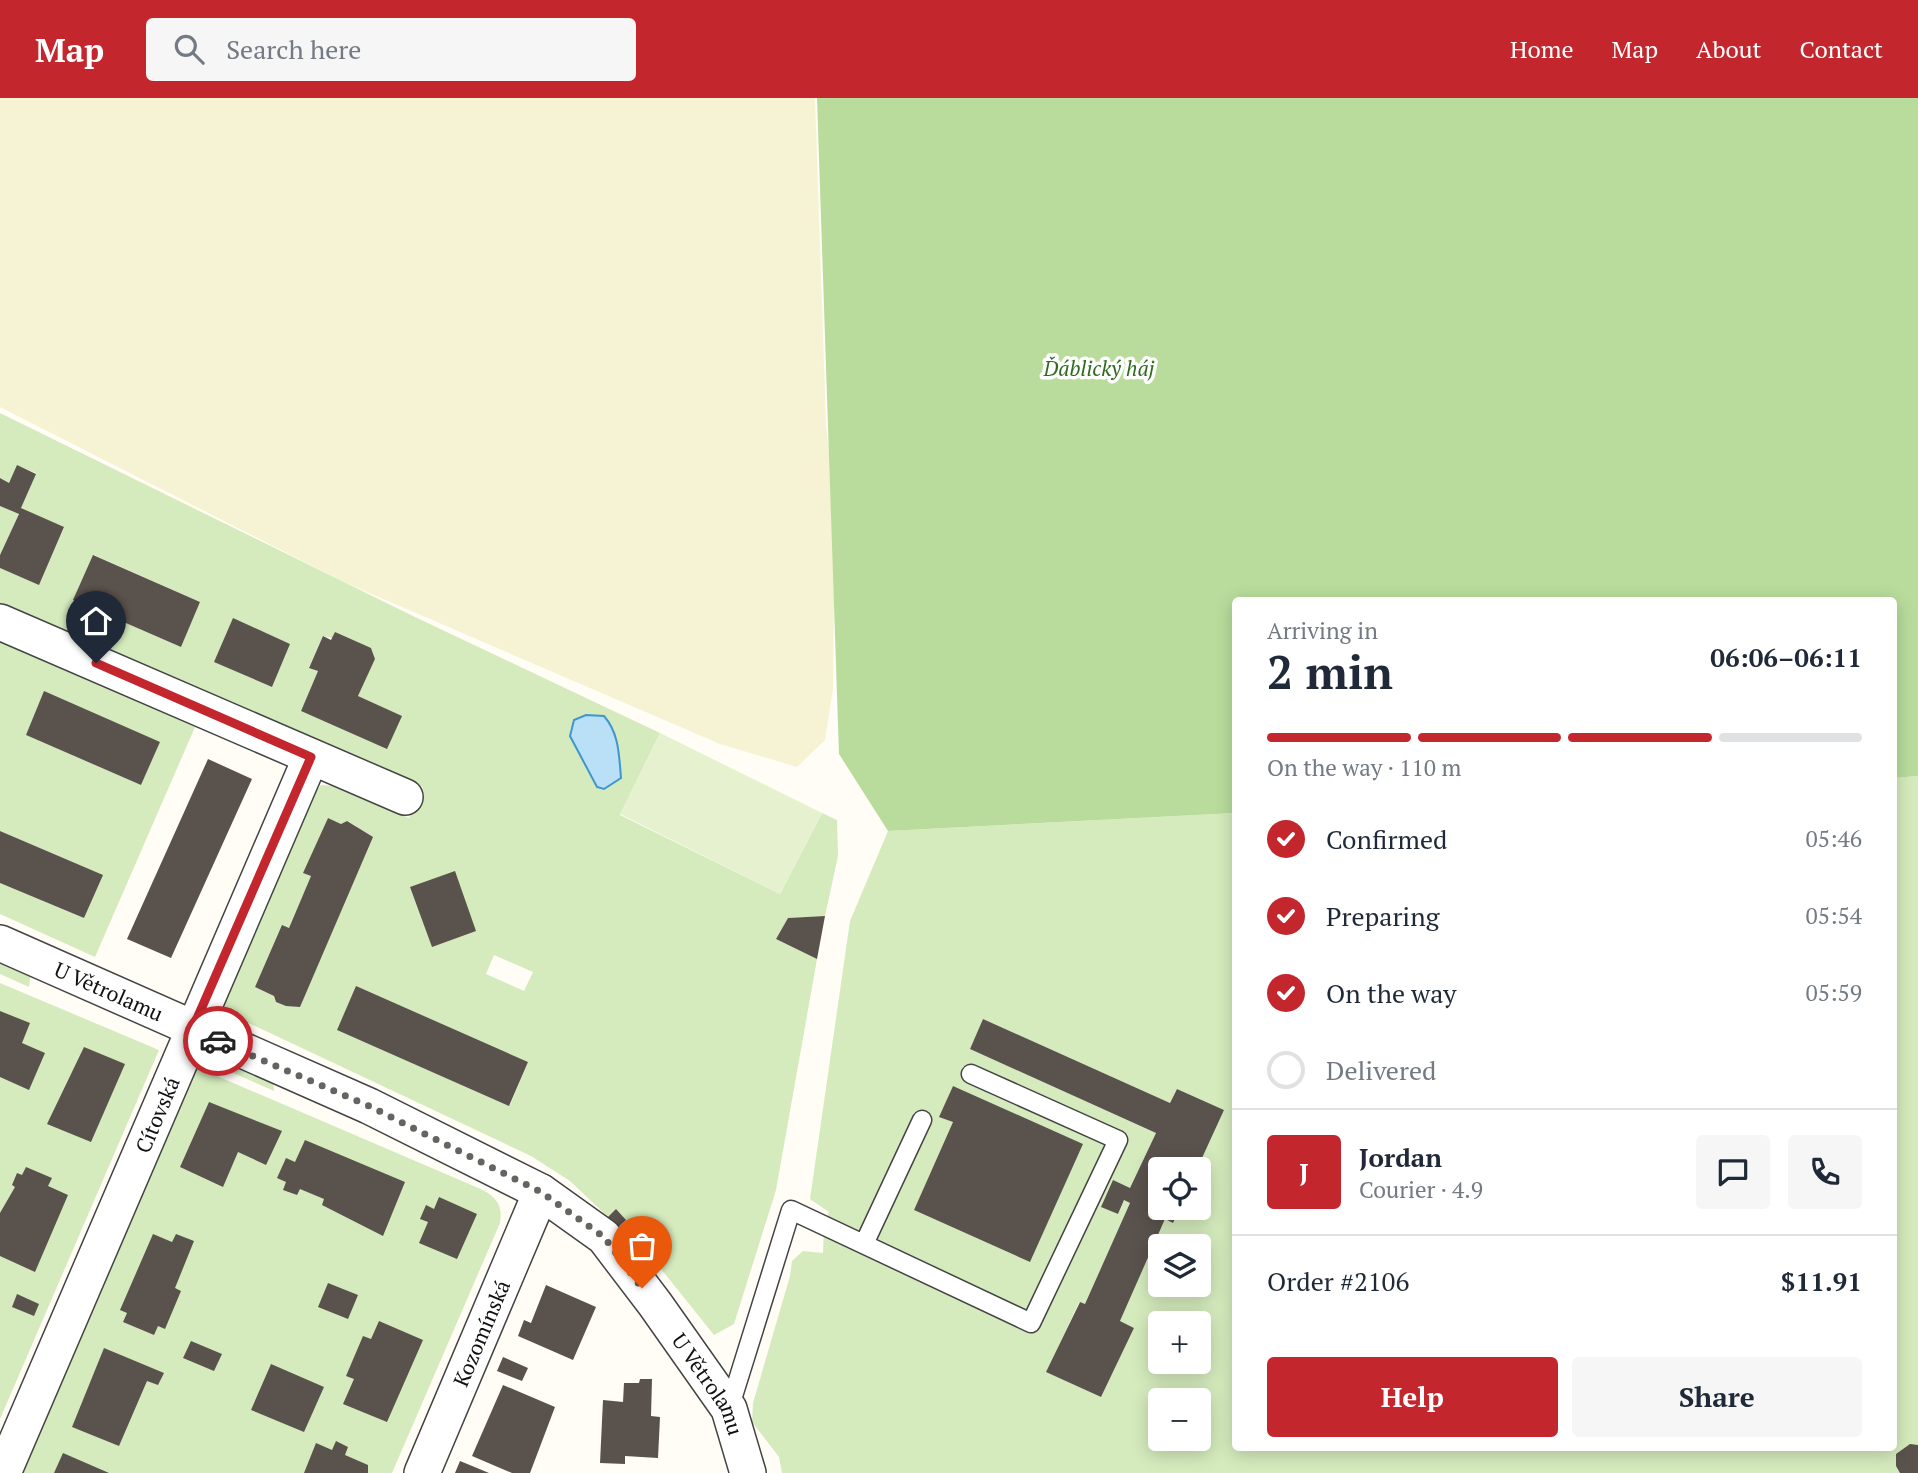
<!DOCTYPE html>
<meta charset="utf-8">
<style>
body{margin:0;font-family:"PT Serif",serif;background:#f6f6f7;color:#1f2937;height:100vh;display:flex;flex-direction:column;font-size:26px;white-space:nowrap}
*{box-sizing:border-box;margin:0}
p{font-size:23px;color:#747a83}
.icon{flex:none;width:38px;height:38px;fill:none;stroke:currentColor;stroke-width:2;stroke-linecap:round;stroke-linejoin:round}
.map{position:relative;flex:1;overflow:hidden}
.sheet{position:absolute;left:1232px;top:499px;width:665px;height:854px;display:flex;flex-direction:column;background:#fff;border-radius:7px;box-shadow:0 4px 18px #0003}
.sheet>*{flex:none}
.fabs{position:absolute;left:1148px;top:1059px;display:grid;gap:14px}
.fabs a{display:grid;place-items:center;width:63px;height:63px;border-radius:7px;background:#fff;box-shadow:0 4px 18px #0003;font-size:35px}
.pin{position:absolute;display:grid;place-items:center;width:60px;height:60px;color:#fff;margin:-72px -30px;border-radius:50% 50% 50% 0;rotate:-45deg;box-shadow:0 0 7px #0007}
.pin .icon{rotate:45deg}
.courier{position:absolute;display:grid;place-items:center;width:70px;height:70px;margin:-35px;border:5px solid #c4262e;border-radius:50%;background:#fff;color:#222;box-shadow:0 2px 9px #0007}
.headline em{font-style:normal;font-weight:600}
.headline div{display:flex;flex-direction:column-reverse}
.headline{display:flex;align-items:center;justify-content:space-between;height:119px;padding:0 35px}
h1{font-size:46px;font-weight:600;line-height:52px}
.bar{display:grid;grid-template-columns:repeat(4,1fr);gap:10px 7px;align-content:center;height:84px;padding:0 35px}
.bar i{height:9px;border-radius:5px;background:#e0e1e3}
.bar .on{background:#c4262e}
.bar p{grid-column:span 4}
.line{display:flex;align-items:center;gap:18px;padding:0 35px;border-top:2px solid #e0e1e3}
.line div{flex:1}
.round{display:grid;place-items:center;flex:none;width:74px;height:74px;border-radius:7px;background:#f6f6f7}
ol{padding:0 35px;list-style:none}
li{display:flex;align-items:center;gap:21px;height:77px}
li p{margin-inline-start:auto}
li .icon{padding:7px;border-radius:50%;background:#c4262e;color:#fff;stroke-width:4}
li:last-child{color:#747a83}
li i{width:38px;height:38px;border:4px solid #e0e1e3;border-radius:50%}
.action{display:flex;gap:14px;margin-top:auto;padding:14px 35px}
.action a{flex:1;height:80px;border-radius:7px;background:#c4262e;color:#fff;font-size:28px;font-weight:600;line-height:80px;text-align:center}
.action a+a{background:#f6f6f7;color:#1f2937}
header{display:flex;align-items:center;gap:42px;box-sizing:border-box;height:98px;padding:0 35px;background:#c4262e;color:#fff}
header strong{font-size:33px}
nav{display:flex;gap:38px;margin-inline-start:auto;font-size:24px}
.search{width:490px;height:63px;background:#f6f6f7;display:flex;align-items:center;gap:18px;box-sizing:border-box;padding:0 24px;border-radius:7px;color:#747a83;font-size:26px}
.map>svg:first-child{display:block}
.farmland{fill:#f6f3d4}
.green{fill:#d5ebbd;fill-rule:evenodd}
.forest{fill:#b9dc9c}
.pitch{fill:#e6f2cf}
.water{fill:#b9e0f7;stroke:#3f96cf;stroke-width:2}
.building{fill:#5a524d}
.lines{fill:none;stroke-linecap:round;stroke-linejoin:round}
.lane-casing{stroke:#444;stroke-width:21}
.street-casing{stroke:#444;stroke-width:38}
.lane{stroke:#fff;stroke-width:18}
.street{stroke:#fff;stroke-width:35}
.done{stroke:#646461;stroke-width:7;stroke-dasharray:0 12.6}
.route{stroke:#c4262e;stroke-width:9}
.labels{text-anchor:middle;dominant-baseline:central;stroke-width:7;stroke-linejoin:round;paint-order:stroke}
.park-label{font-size:21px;font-style:italic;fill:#2f6b1f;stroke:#fff}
.street-label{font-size:21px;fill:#111;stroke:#fff}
</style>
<header>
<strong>Map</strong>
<div class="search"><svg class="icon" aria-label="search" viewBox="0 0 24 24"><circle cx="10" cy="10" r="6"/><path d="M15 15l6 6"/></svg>Search here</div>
<nav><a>Home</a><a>Map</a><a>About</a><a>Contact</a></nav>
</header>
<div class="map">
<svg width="1918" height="1375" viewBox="0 0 1918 1375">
<rect width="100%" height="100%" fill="#fffdf5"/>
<path class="farmland" d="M0 0H815L826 326 835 412 833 591 825 642 797 669 720 646 344 484 0 309Z"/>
<path class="green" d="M0 315 415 519 660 635 620 717 780 796 822 715 837 722 838 758 825 818 788 820 776 841 817 861 776 1092 734 1226 714 1237 653 1161 618 1129 616 1112 608 1119 570 1083 531 1058 236 919 225 908 226 890 310 700 321 687 338 688 409 720 423 689 0 505V470L39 486 64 430 21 410 36 375 18 368 9 385 0 380ZM94 457 200 504 181 549 74 502ZM233 521 290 546 272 589 215 564ZM323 538 371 550 375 561 358 598 401 618 387 650 301 613 318 573 309 569ZM586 617 613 629 620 669 593 683 570 632 575 622ZM328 720 341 726 347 723 356 728 359 733 300 909 276 904 274 898 255 889 282 828 289 830 311 778 304 775ZM494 857 533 874 524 893 486 876ZM356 889 528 964 510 1007 337 932Z
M0 408 19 416 0 457Z
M0 541 195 629 95 859 0 816V785L84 820 102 777 0 733ZM26 637 160 644 141 687Z
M1918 678V1375H782L779 1359 752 1324 753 1305 790 1178 792 1163 803 1153 823 1155 824 1128 829 1114 810 1101 850 823 888 733 1235 715 1236 1349H1894V680ZM983 921 1170 1005 1177 991 1224 1012 1197 1071 1199 1110H1180L1173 1125 1165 1121 1120 1223 1134 1230 1101 1299 1047 1274 1079 1204 1085 1206 1130 1105 1124 1102 1118 1116 1102 1109 1130 1090 1156 1035 970 951ZM953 988 1083 1046 1030 1163 914 1112 953 1024 940 1018ZM1160 1148H1199V1186H1160ZM1160 1225H1199V1264H1160ZM1160 1302H1199V1340H1160Z
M0 860 31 873 29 889 0 876Z
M0 885 159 952 0 1321Z
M204 952 273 981 274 993 199 960Z
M196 969 483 1092C497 1100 503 1108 500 1125L392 1375H22Z"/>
<path class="forest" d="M817 0H1918V678L1894 680V502H1236L1235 715 888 733 839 656Z"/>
<path class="pitch" d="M660 635 822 715 780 796 620 716Z"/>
<path class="water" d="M586 617 604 618C619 635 619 657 621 680L604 691 597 689 570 638 574 622Z"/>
<path class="building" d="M17 367 36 376 21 410 64 429 39 487 0 470V457L19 416 0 408V380L9 385Z
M93 457 200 504 181 549 73 502Z
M233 520 290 546 272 589 214 564Z
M335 534 371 550 375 561 358 598 402 618 387 651 301 613 318 573 309 570 323 538 331 542Z
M44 593 160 644 141 687 26 637Z
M208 661 252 681 171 860 127 841Z
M328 720 341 726 347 723 373 739 300 909 286 908 276 904 274 898 255 889 282 827 289 830 311 778 303 775Z
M0 733 103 777 84 820 0 785Z
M455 773 476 833 432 849 410 789Z
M825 818 817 861 776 841 788 820Z
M356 888 528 964 509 1008 337 932Z
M0 913 30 925 22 945 45 955 29 992 0 979Z
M983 921 1170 1005 1177 991 1224 1012 1197 1071H1160V1110H1180L1173 1125 1165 1121 1120 1223 1134 1230 1101 1299 1046 1274 1080 1204 1085 1206 1130 1105 1124 1102 1118 1116 1101 1109 1113 1082 1130 1090 1156 1035 970 951Z
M84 949 125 966 91 1044 47 1026Z
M953 988 1083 1046 1030 1164 914 1112 953 1024 939 1019Z
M209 1004 282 1033 266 1067 238 1054 223 1089 180 1069Z
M305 1042 405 1084 383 1138 322 1107 324 1101 300 1091 297 1097 283 1092 286 1084 277 1080 286 1060 295 1064Z
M26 1069 52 1080 48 1088 68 1097 35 1174 0 1158V1115L15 1089 12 1087 17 1075 22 1077Z
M439 1099 477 1116 457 1161 419 1145 428 1124 420 1121 426 1107 434 1111Z
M616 1111 626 1122 618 1129 608 1119Z
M153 1136 172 1144 176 1136 194 1143 175 1190 181 1193 165 1231 158 1228 154 1237 123 1224 127 1215 120 1212Z
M328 1185 358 1197 348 1221 318 1209Z
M546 1187 596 1209 573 1262 518 1238 524 1222 531 1225Z
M17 1196 39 1206 34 1218 12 1209Z
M379 1223 423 1242 387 1324 343 1306 354 1281 346 1278 363 1238 371 1241Z
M191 1243 222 1256 214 1273 183 1260Z
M104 1250 164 1275 158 1287 147 1283 119 1348 72 1329Z
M503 1259 528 1270 522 1283 497 1273Z
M271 1266 324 1289 304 1334 251 1312Z
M640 1281H652L651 1318 660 1319 658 1360 625 1358V1366L600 1365 603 1302 623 1304 624 1285H639Z
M503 1287 555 1309 530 1375H512L472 1358Z
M336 1343 348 1349 345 1357 368 1367V1375H304L316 1345 332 1352Z
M1910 1346 1918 1347V1375H1900L1896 1368V1356Z
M63 1355 109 1375H54Z
M460 1363 489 1375H455Z"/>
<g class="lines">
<defs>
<path id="lane" d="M864 1146 922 1022
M729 1311 791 1112 1031 1225 1118 1042 971 976"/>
<g id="street">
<path d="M0 524 405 699"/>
<path id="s1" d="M0 845 369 1008 541 1094 604 1139 655 1206 729 1311 748 1375"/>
<path id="s2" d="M3 1375 311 659"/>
<path id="s3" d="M422 1375 541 1094"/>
</g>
</defs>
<use href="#lane" class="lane-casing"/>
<use href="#street" class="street-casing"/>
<use href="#lane" class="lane"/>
<use href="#street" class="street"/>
</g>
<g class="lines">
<path class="done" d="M218 943 369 1008 541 1094 604 1139 642 1190"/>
<path class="route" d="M96 565 311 659 192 932 218 943"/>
</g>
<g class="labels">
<g class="park-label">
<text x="1099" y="270">Ďáblický háj</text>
</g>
<g class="street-label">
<text stroke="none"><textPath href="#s1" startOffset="119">U Větrolamu</textPath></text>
<text stroke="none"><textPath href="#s2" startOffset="390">Cítovská</textPath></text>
<text stroke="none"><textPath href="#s3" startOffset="152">Kozomínská</textPath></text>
<text stroke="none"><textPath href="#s1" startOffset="854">U Větrolamu</textPath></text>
</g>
</g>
</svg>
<div class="fabs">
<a><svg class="icon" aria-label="locate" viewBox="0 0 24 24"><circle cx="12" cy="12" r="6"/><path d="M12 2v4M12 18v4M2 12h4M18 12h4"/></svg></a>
<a><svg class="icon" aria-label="layers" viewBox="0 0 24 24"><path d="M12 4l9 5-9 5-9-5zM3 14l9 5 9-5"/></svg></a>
<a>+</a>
<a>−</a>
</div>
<div class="pin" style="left:642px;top:1190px;background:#ea580c"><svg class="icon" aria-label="bag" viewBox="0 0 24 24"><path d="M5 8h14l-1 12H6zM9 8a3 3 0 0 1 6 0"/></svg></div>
<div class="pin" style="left:96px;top:565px;background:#1f2937"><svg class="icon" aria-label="home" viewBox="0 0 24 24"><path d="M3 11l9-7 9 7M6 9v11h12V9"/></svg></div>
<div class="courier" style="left:218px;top:943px"><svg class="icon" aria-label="car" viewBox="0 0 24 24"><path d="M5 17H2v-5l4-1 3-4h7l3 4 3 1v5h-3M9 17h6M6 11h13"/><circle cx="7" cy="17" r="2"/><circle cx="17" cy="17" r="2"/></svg></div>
<section class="sheet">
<div class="headline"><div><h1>2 min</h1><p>Arriving in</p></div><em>06:06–06:11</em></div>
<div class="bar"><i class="on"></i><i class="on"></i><i class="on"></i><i></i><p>On the way · 110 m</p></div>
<ol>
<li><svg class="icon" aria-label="check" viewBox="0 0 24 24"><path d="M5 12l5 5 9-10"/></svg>Confirmed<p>05:46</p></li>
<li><svg class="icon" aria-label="check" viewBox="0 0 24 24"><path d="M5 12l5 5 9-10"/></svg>Preparing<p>05:54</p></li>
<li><svg class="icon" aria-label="check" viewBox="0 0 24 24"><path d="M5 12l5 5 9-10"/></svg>On the way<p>05:59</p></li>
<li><i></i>Delivered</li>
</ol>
<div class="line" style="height:126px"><b class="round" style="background:#c4262e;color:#fff">J</b><div><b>Jordan</b><p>Courier · 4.9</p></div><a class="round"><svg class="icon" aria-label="chat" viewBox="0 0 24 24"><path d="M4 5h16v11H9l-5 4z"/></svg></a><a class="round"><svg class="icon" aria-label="phone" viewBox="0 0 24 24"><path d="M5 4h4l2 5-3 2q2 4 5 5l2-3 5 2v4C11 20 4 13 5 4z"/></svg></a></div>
<div class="line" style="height:91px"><div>Order #2106</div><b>$11.91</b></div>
<div class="action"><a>Help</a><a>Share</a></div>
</section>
</div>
